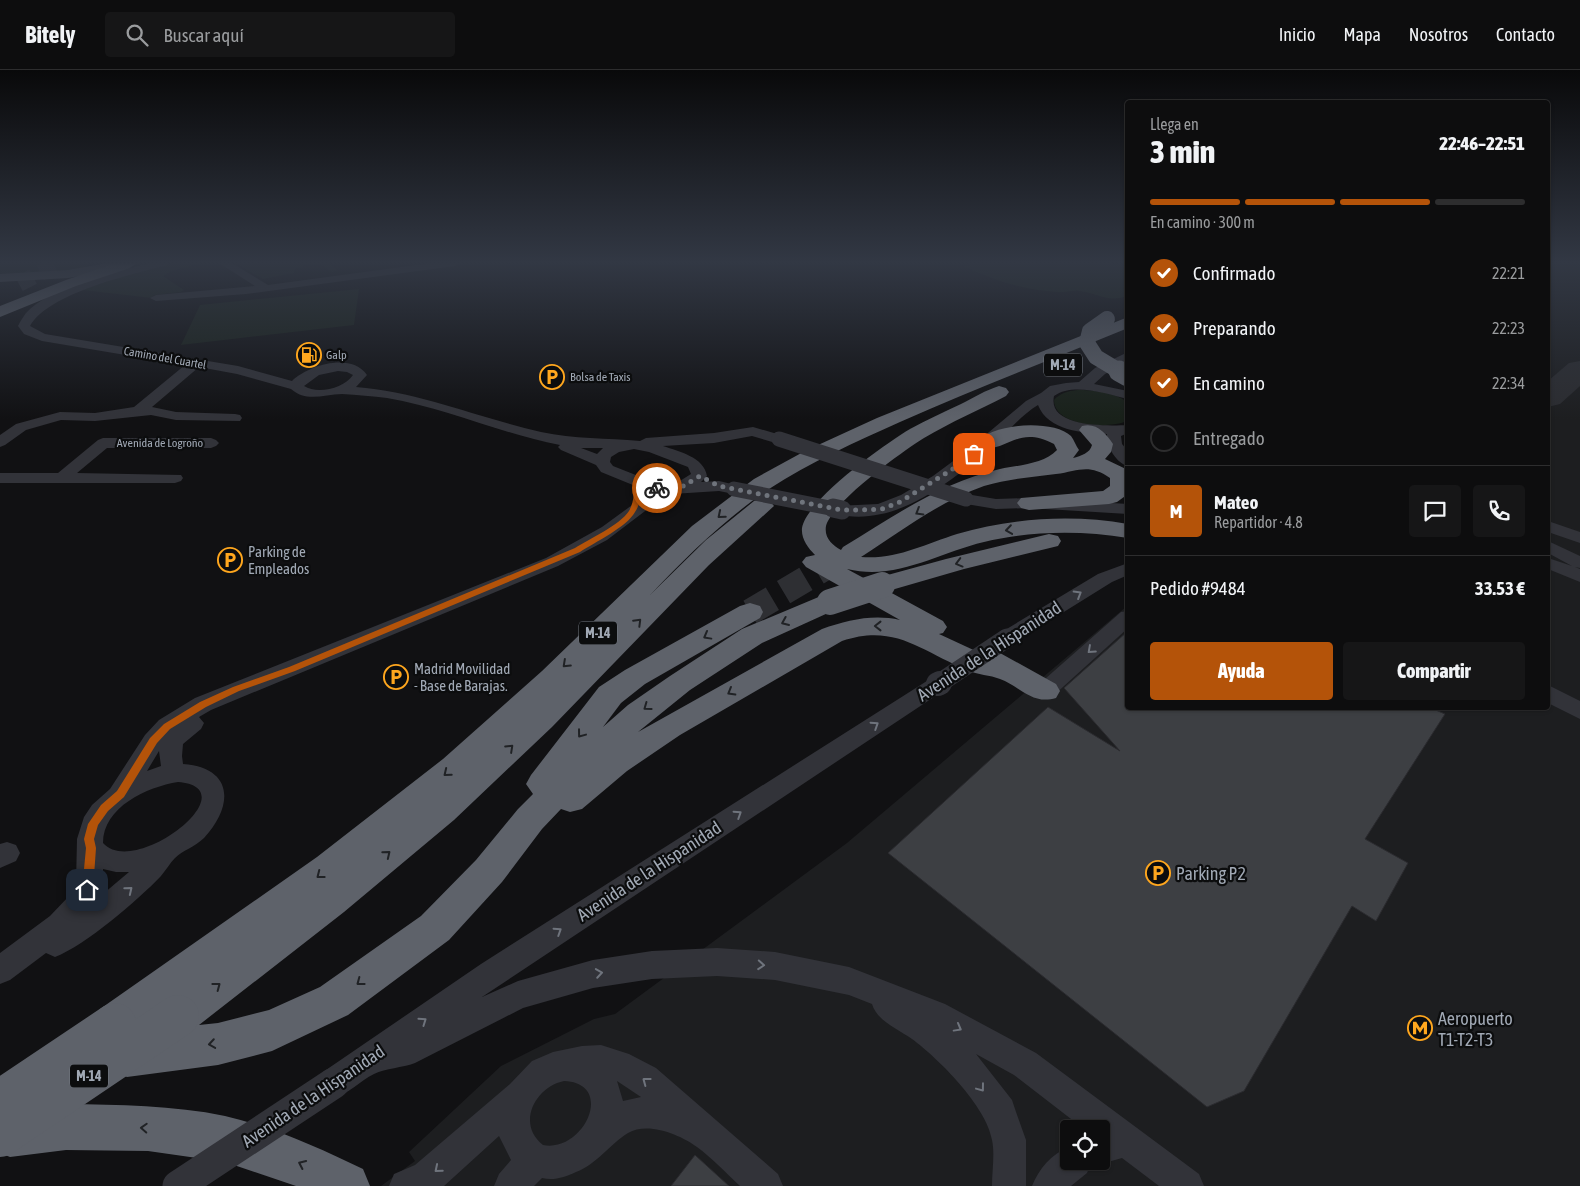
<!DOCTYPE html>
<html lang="es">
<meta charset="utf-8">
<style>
body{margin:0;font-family:"Asap Condensed",sans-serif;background:#161617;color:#f1f3f6;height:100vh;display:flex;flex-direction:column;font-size:19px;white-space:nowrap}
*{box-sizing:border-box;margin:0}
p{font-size:16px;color:#9a9c9e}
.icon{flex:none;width:28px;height:28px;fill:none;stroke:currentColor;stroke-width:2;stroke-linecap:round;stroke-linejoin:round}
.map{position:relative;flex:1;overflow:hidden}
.side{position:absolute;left:1125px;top:30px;width:425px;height:610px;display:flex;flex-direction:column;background:#0d0d0e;border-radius:5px;box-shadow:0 1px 4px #0004,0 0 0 1px #2d2d2e}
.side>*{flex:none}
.fabs{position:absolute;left:1060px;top:1050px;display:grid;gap:10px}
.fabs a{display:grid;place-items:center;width:50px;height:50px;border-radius:5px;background:#0d0d0e;box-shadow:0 1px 4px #0004,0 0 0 1px #2d2d2e;font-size:25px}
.pin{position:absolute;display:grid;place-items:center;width:42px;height:42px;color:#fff;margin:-21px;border-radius:10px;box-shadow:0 2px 8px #0006}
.courier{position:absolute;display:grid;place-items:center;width:50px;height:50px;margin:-25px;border:4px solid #b45309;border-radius:50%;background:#fff;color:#222;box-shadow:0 1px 6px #0007}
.head em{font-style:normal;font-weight:800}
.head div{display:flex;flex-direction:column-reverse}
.head{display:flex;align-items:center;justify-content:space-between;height:85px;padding:0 25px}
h1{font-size:32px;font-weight:800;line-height:38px}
.bar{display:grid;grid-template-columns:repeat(4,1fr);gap:8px 5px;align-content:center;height:60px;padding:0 25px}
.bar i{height:6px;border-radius:4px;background:#2d2d2e}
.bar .selected{background:#b45309}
.bar p{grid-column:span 4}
.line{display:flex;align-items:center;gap:12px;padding:0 25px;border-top:1px solid #2d2d2e}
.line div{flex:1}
.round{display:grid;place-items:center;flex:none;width:52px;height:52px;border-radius:5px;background:#161617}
ol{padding:0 25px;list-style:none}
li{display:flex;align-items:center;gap:15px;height:55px}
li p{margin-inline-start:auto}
li .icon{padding:5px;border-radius:50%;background:#b45309;color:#fff;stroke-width:4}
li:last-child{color:#9a9c9e}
li i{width:28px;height:28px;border:2px solid #2d2d2e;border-radius:50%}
.action{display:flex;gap:10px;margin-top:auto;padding:10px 25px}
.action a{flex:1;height:58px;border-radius:5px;background:#b45309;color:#fff;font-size:20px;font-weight:800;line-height:58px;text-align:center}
.action a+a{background:#161617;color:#f1f3f6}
header{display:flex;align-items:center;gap:30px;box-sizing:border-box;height:70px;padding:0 25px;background:#0d0d0e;border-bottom:1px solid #2d2d2e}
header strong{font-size:24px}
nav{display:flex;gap:28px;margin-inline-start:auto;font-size:18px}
.search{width:350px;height:45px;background:#161617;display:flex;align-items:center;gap:12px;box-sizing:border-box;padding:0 18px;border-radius:5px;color:#9a9c9e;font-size:19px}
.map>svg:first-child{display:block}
.built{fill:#1d1e20;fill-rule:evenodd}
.green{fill:#19211a}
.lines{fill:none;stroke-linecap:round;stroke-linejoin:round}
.taxiway{fill:#2b2c30;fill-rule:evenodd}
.building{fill:#3d3f43;stroke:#2b2b2f}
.highway-tunnel-far1{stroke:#2e2f33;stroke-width:16;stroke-dasharray:16 8;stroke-linecap:butt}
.highway-tunnel{stroke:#2e2f33;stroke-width:26;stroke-dasharray:26 13;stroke-linecap:butt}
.minor{fill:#323339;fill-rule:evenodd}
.major{fill:#4e5158;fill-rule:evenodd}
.highway{fill:#5e626a;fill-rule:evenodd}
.minor-bridge-far3{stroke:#323339;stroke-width:15}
.minor-bridge-far2{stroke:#323339;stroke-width:19}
.minor-bridge-far1{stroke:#323339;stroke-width:24}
.minor-bridge{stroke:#323339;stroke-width:31}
.highway-bridge-far3{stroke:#5e626a;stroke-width:16}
.highway-bridge-far2{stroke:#5e626a;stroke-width:21}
.highway-bridge-far1{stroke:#5e626a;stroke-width:26}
.highway-bridge{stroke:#5e626a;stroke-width:42}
.oneway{stroke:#202225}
.oneway2{stroke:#6f747d}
.route{fill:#b45309}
.done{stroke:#6f747c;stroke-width:5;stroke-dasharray:0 9}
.labels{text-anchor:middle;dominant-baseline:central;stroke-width:4.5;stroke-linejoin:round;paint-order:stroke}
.far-poi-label{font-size:12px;fill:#a1a9b5;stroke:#0c0d0e;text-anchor:start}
.far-street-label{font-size:12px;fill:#a1a9b5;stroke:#0c0d0e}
.shield{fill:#0c0d0e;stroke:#747a83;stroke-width:1}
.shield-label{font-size:14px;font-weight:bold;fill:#a1a9b5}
.poi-label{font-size:15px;fill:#a1a9b5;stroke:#0c0d0e;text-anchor:start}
.near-street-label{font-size:18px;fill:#a1a9b5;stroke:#0c0d0e}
.near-poi-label{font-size:18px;fill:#a1a9b5;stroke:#0c0d0e;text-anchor:start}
</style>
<header>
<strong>Bitely</strong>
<div class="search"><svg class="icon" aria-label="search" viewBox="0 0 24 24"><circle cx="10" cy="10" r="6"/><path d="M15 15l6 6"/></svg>Buscar aquí</div>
<nav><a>Inicio</a><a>Mapa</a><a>Nosotros</a><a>Contacto</a></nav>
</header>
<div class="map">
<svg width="1580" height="1116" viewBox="0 0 1580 1116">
<rect width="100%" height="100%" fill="#111113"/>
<path class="built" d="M1548 193H1580V1116H381L415 1091 409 1082 501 996 594 949 615 944 847 773 1127 536 1128 638H1548ZM1069 1059H1101V1091H1069Z"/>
<path class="green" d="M0 193H87L89 194 83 200 0 205Z
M174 193H202L171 201 163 206 184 220 181 222 154 225 152 228 82 220 130 203Z
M235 193H328L337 200 332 202C321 194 316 193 303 195V198L295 199 294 203 263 209Z
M968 193H1107L1127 195V226C1107 233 1098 223 1079 221 1071 220 1064 223 1056 222 1024 220 992 210 964 196L970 195Z
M359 219 354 255 181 275 200 235Z
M1077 320C1094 320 1114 322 1127 332V351C1110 359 1054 357 1054 330 1060 323 1068 321 1077 320Z"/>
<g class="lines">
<path class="taxiway" d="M1580 291V316L1560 334 1548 337V311L1569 293Z"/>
</g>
<path class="building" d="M1128 561V638H1431L1445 644 1365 769 1408 793 1376 851 1352 836 1244 1021 1207 1037 888 783 1048 637 1120 681 1064 618Z
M695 1085 729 1116H671Z"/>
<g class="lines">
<path class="highway-tunnel-far1" d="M19 214 59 193"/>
<path class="highway-tunnel" d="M750 542 848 484"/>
<path class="minor" d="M150 193H168L167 195C130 205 49 223 30 256L45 264 238 296 292 311C309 295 351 282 367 305L356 317C420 322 479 348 541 362 574 369 607 368 640 371L646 368 714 363 753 357 784 366 787 369 784 372 779 374 752 366 714 373 663 376C680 382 704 387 707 406L701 412 719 411 740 416 742 419 740 422 734 424 719 421 672 424 653 435 607 470 558 496 211 640 199 647 204 653 201 659 183 674 182 686 183 694C235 698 233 737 204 768 195 777 183 780 175 788 170 793 166 800 161 806 138 830 86 875 55 887L46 883 10 910 0 914V883L50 846 70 825 76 814 77 769 84 747 92 735 110 719 145 665 159 650 195 628 546 488 602 457 650 422 601 402 596 395 561 380 558 377 560 375C502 364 446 338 387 328 373 326 357 325 342 324 324 324 307 333 291 319L237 304 199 297 152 337 176 342 235 344 240 345 242 348 240 351 176 350 151 345 95 351 61 350 26 360 5 375 0 377V365L16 354 60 342 95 343 134 337 185 295 42 271 24 264 18 256C20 252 23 247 26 243 48 218 118 201 150 193ZM338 301 347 302 353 305C344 318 318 325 304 316L319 305ZM581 378H603L597 384ZM634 379 649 382 688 397 691 404 675 414 656 413 613 396 610 392 611 387 619 382ZM159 681 161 696 147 701ZM178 712C251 718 135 809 103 773 103 737 147 717 178 712ZM103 799 116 802H129L97 829 103 814Z
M219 193H232L268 215 431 193H460L455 196 246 224 156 231 150 228 156 225 255 216Z
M1128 282V291L1105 304 1094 314 1128 321V329C1107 324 1073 312 1054 326 1047 358 1108 356 1128 355V363L1121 366 1122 374 1128 381V396C1116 393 1106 376 1107 364 1083 363 1048 361 1038 335 1023 344 1011 358 998 371 956 408 897 459 836 444L834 440 836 436 878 434 901 425 933 406 964 383 1026 331 1041 323 1050 316 1066 313 1079 312 1095 298Z
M103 368H211L216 370 219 373 216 376 211 378H107L77 403 181 405 183 408 181 411 175 413H0V403H58L98 370Z
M966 424 996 429 1029 428 1128 434V444L1029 438 996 439 960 433 958 429 960 425Z
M1548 451 1580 462V473L1548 462Z
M1548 471 1580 486V498L1575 497 1580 499V512L1548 499V488L1572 496 1548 483Z
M1128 493V505L1112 512 1014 573 1007 575 1000 573 997 568 1000 563 1098 504Z
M1128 541V558L1053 626 1045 629 1037 626 1034 621 1037 616 1121 542Z
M938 606 946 609 949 614 946 619 482 927 518 911 593 890 652 881 717 878 775 882 849 897 945 934 1036 983 1199 1104 1204 1116H1159L1122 1088 1101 1094 1095 1091H1101V1059H1084L1014 1005 976 984 1012 1030 1016 1042 1026 1070V1116H992C992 1101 995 1084 992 1070 987 1037 938 988 912 969 898 959 877 951 872 934L849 925 775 910 717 906 652 909 593 918 523 938 415 993C402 998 386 998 374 1004 360 1011 349 1023 334 1029L323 1024 318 1013 323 1002 481 894 930 609Z
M1548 615 1580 631V649L1548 633Z
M7 772 16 775 20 783 16 791 0 798V774Z
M601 975 629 984 656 998 778 1104 783 1116H740C726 1103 712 1088 697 1077 681 1065 648 1051 628 1063 609 1075 597 1094 576 1102 565 1107 554 1111 542 1108L534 1116H494L499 1104 511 1090 499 1066 444 1116H389L394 1104 415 1095 510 1014 532 991 553 982 582 976ZM564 1011C616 1013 584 1083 543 1075 516 1054 535 1017 564 1011ZM617 1011 641 1027 623 1031Z
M1069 1077V1091H1092L1087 1103 1071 1116H1032C1039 1099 1051 1084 1069 1077Z"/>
<path class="major" d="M107 193H138L131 197 68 208 0 212V204L68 200Z"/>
<path class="highway" d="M116 193H131L132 195 130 198 76 216 0 247V236L66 210Z
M1128 247V258C1052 289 975 319 900 352 856 372 810 392 769 419 725 449 687 486 650 525L706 470 754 431 762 429 770 431 774 436 709 495 552 657 454 750 344 842 199 955 218 953 269 940 320 917 421 846 476 790 518 739 533 724 526 714 531 705 599 617 625 600 740 536 750 533 760 536 763 542 760 548 645 614 621 633 603 657 628 635 670 606 742 559 821 526 830 524 839 526 843 532 839 538 762 573 690 620 638 662 822 559C848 550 873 544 900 550L806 497 802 492 806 487 815 485C808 478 801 469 802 458 807 429 885 374 910 359 926 350 944 342 961 334 973 328 986 320 999 316L1006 318 1009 322 1006 326C979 340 951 352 924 368 903 381 832 432 826 456 824 468 832 475 841 480L843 477C894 446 942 412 1000 399 1019 395 1044 394 1057 380L1054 374C1016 354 1007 384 980 377L977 373C990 353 1053 349 1071 366 1074 370 1076 376 1079 380L1073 388C1081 386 1090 383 1092 375L1079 360 1082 356C1096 352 1106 363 1113 374L1111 382 1105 389 1128 400V424L1117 432 1109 434 1029 440 1021 438 1017 433 1021 428 1103 421 1110 416V408C1089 393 1078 401 1056 404 1031 407 1008 409 984 416 940 431 900 462 861 487 896 490 925 474 957 464 1012 448 1072 444 1128 454V468C1080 460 1030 461 984 472 937 483 897 511 847 499L871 512 873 509 946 489 1049 464 1058 466 1061 471 1058 476 964 499 888 521 943 551 947 557 943 563 939 564 980 583 990 580 1000 583 1056 614 1060 621 1056 628C1032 635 1021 617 1000 609 990 605 978 605 967 600 921 581 895 553 842 571L680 665 627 701 582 739 570 742 561 739 542 759 502 812 449 870 348 945 272 981 218 995 127 1007 112 1001 106 986 111 973 100 969 94 954 100 939 317 787 443 689 542 601 692 456 754 409 805 381 877 348ZM158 948 163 960 137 963Z
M66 1034C119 1035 173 1035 225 1046 273 1057 319 1078 363 1099L370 1116H296L225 1092 148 1081 66 1080 10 1087 0 1083V1045L10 1041Z"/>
<path class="minor-bridge-far3" d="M779 369 966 429
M734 419 840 440"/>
<path class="minor-bridge-far2" d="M833 438 842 440
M938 614 1007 568"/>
<path class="minor-bridge-far1" d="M938 614 940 613"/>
<path class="minor-bridge" d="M178 1116 334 1013"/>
<path class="highway-bridge-far3" d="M1107 249 1090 261 1087 273 1096 287 1121 302"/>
<path class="highway-bridge-far2" d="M1119 301 1128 306"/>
<path class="highway-bridge-far1" d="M830 532 882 515"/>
<path class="highway-bridge" d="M0 1031 115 954
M0 1066 178 946"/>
</g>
<defs><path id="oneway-chevron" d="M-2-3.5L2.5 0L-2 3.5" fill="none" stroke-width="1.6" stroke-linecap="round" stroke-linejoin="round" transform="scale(1.25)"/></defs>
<g class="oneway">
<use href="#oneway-chevron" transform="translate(919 442) rotate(149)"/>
<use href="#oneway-chevron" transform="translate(721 445) rotate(140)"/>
<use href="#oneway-chevron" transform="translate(1009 460) rotate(172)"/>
<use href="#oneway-chevron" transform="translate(959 493) rotate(165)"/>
<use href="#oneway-chevron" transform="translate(638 552) rotate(-45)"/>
<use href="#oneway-chevron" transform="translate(785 552) rotate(157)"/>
<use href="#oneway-chevron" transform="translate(878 556) rotate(180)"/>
<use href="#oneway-chevron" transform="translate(707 566) rotate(151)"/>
<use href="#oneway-chevron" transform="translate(566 594) rotate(137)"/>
<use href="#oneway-chevron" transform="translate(731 622) rotate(150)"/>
<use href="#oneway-chevron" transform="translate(647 637) rotate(144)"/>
<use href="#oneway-chevron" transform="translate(581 664) rotate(127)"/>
<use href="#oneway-chevron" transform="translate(510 678) rotate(-43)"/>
<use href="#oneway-chevron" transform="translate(447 703) rotate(141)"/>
<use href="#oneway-chevron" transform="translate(387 784) rotate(-39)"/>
<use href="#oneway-chevron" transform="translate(320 805) rotate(142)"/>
<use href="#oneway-chevron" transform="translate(360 912) rotate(143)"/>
<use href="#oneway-chevron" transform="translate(217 916) rotate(-37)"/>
<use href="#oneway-chevron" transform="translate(212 974) rotate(171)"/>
<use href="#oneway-chevron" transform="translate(144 1058) rotate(-177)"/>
<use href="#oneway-chevron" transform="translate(302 1094) rotate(-155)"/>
</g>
<g class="oneway2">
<use href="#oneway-chevron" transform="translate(1078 524) rotate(-31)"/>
<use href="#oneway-chevron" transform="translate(1091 580) rotate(138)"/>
<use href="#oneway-chevron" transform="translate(875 655) rotate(-33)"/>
<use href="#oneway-chevron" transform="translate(738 744) rotate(-33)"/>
<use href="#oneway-chevron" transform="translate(129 820) rotate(-39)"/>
<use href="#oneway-chevron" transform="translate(558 861) rotate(-33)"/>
<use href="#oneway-chevron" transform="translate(761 895) rotate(4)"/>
<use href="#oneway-chevron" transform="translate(599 903) rotate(-9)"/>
<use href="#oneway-chevron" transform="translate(423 951) rotate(-35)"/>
<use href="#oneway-chevron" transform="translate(958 958) rotate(29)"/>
<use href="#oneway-chevron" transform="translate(646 1011) rotate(-143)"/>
<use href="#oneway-chevron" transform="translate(981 1018) rotate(53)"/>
<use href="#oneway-chevron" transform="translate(438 1099) rotate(140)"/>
</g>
<linearGradient id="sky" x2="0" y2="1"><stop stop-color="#09090a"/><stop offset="0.55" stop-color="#323844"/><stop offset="1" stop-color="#323844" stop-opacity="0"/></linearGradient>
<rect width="1580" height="349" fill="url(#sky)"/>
<path class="route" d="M636 411 660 418 657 420 642 415C642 424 640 435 635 442 627 457 595 472 580 482L295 601 239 621 206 637 170 659 157 673 124 727 108 741 98 755 94 769 96 778 93 820 91 824H84L82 820 86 778 84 769 88 754 101 735 117 721 150 668 164 654 200 632 233 617 289 597 575 478C589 469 620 455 629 441 635 431 633 421 636 411Z"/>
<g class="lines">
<path class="done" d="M657 418 678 419 700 406 719 416 734 419 842 440H862L882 439 900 432 961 394 974 384"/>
</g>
<defs>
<symbol id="fuel-ring" viewBox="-11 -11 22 22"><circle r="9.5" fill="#0c0d0e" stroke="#ffa71e" stroke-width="1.5"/><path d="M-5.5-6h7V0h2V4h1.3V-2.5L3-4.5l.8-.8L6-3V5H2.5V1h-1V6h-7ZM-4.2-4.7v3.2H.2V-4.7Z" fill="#ffa71e"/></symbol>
<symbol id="parking-ring" viewBox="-11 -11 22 22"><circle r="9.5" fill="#0c0d0e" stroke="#ffa71e" stroke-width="1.5"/><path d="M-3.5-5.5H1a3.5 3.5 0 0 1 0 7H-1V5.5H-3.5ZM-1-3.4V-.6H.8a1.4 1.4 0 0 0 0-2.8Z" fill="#ffa71e"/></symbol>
<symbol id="metro-ring" viewBox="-11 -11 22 22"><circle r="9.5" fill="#0c0d0e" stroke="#ffa71e" stroke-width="1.5"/><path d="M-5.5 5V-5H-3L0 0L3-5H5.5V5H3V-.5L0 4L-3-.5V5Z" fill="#ffa71e"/></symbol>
</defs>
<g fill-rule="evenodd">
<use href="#fuel-ring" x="295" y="271" width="28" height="28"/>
<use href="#parking-ring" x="538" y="293" width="28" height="28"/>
<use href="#parking-ring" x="216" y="476" width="28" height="28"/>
<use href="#parking-ring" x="382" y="593" width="28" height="28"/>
<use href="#parking-ring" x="1144" y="789" width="28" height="28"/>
<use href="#metro-ring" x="1406" y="944" width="28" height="28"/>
</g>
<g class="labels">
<g class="far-poi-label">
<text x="326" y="285">Galp</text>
<text x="570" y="307">Bolsa de Taxis</text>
</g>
<g class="far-street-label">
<text transform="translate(165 288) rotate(10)">Camino del Cuartel</text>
<text x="160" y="373">Avenida de Logroño</text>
</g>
<g class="shield">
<rect x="1044" y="283.5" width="38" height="23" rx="4"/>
<rect x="579" y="551.5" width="38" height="23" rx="4"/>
<rect x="70" y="994.5" width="38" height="23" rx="4"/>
</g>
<g class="shield-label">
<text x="1063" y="295">M-14</text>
<text x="598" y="563">M-14</text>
<text x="89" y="1006">M-14</text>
</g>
<g class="poi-label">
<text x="248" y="481">Parking de<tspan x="248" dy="17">Empleados</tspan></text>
<text x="414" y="598">Madrid Movilidad<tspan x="414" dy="17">- Base de Barajas.</tspan></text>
</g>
<g class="near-street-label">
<text transform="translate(989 581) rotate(-33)">Avenida de la Hispanidad</text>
<text transform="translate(649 801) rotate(-33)">Avenida de la Hispanidad</text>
<text transform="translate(313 1026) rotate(-34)">Avenida de la Hispanidad</text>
</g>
<g class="near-poi-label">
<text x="1176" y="803">Parking P2</text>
<text x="1438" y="948">Aeropuerto<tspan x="1438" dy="21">T1-T2-T3</tspan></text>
</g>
</g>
</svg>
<div class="fabs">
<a><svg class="icon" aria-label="locate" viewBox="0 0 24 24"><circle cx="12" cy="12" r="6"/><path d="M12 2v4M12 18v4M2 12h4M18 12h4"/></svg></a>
</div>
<div class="pin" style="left:974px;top:384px;background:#ea580c"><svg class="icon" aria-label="bag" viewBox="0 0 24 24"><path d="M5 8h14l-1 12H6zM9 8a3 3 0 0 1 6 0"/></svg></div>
<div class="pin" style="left:87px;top:820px;background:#1f2937"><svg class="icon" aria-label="home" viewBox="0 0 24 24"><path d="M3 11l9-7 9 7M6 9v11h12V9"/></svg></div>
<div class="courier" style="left:657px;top:418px"><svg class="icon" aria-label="bike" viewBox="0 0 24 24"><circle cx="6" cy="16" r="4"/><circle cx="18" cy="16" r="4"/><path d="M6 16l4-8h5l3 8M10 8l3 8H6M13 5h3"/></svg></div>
<section class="side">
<div class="head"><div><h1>3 min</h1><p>Llega en</p></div><em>22:46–22:51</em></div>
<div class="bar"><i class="selected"></i><i class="selected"></i><i class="selected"></i><i></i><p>En camino · 300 m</p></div>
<ol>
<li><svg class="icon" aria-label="check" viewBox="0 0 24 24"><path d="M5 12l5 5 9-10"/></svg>Confirmado<p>22:21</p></li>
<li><svg class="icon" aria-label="check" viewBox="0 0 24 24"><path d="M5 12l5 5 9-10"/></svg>Preparando<p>22:23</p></li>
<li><svg class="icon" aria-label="check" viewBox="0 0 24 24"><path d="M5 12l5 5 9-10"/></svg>En camino<p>22:34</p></li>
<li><i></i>Entregado</li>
</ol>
<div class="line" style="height:90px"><b class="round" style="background:#b45309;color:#fff">M</b><div><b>Mateo</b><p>Repartidor · 4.8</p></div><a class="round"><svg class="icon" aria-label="chat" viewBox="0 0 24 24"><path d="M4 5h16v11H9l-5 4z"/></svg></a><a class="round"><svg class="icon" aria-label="phone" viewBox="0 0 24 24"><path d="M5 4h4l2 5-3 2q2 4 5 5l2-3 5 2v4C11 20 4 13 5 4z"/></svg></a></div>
<div class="line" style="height:65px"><div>Pedido #9484</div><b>33.53 €</b></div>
<div class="action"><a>Ayuda</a><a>Compartir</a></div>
</section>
</div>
